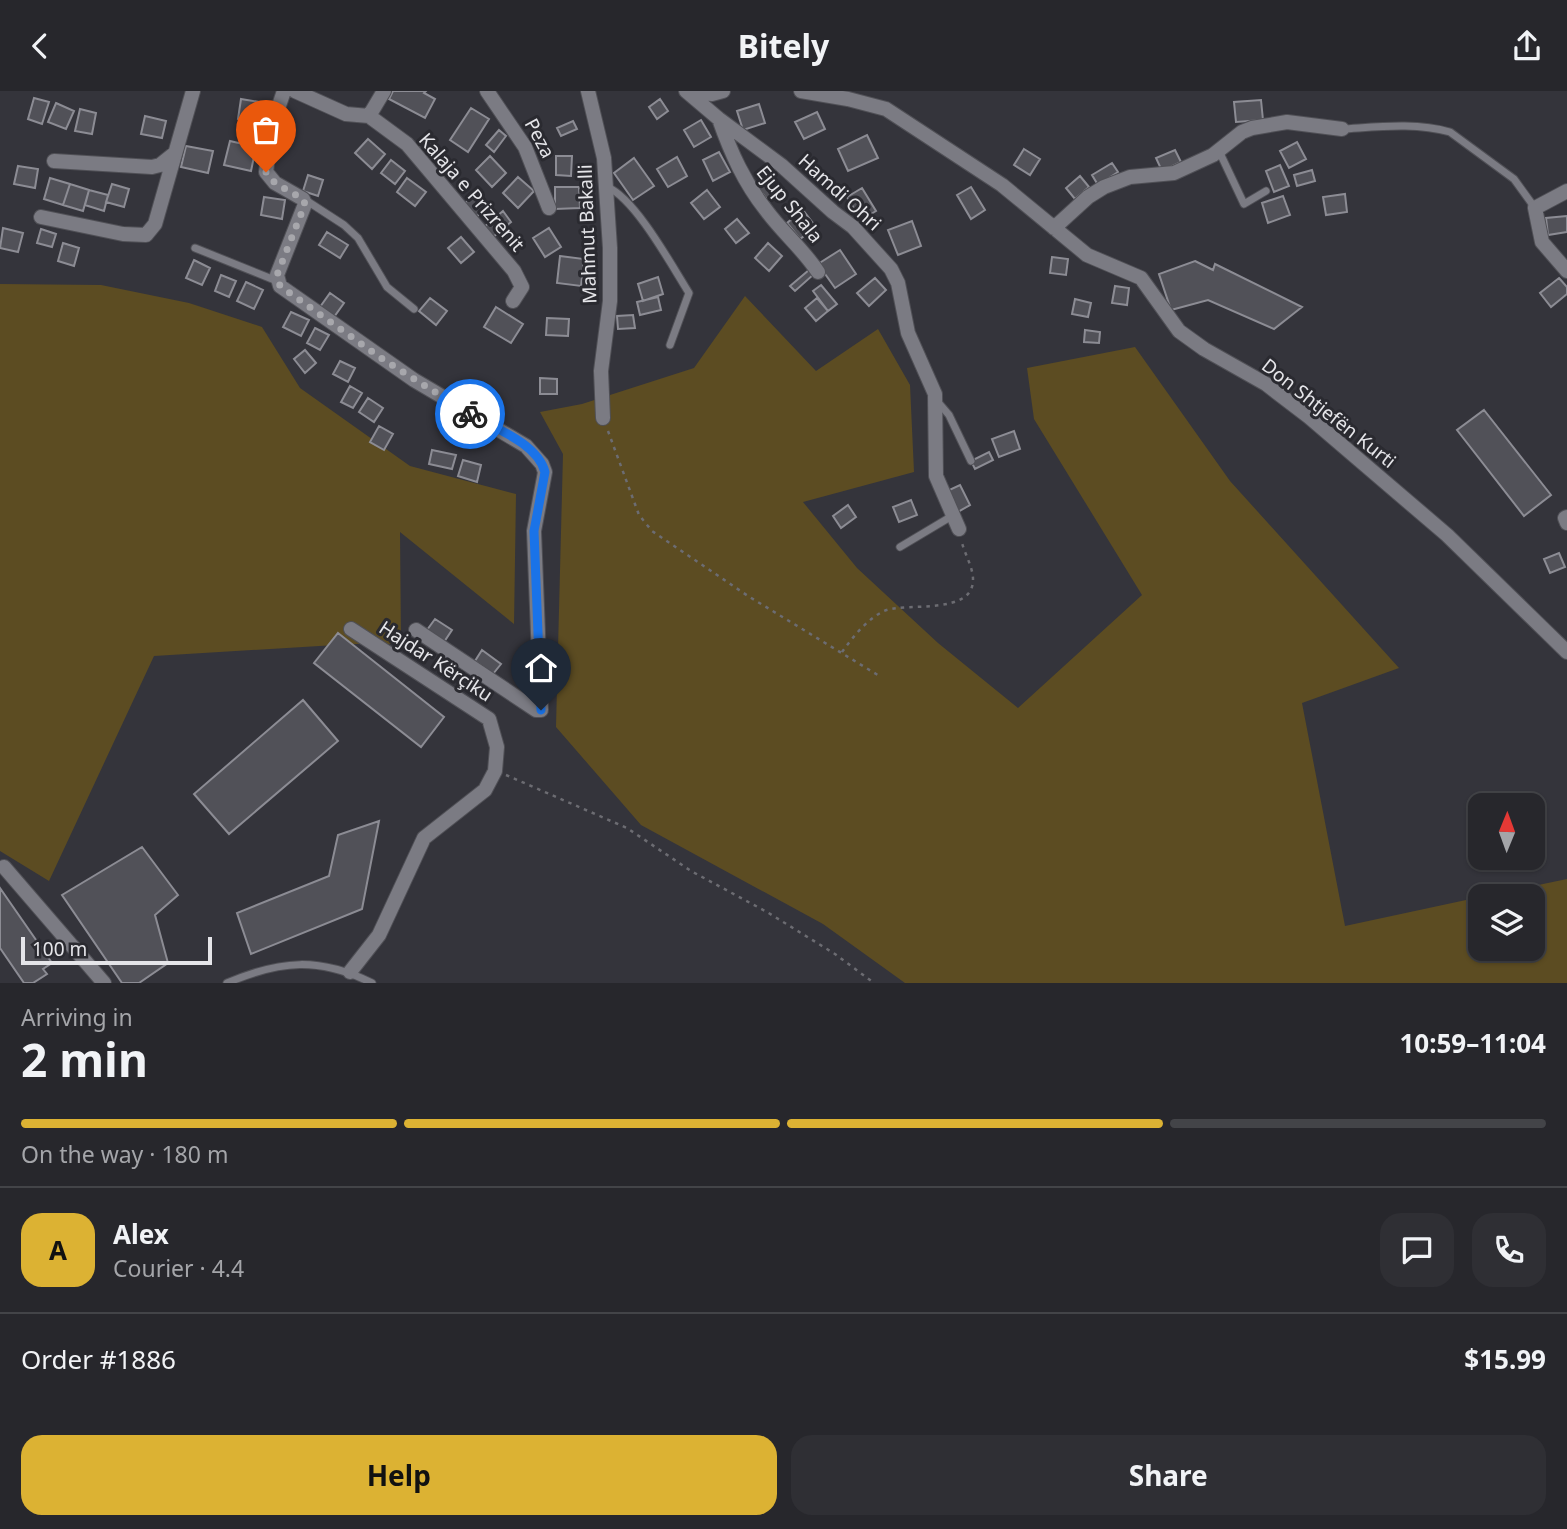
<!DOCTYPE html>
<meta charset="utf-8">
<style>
body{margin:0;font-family:"Noto Sans",sans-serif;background:#2f2f34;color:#f1f3f6;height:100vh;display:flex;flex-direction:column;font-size:26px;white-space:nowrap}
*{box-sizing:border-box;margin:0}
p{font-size:23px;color:#a4a5a9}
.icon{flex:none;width:38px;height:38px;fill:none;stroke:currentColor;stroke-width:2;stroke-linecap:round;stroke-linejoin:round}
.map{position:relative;height:892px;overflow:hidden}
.drawer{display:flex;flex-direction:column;background:#27272c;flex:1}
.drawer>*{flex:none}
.needle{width:46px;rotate:1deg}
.tools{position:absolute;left:1468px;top:702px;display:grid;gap:14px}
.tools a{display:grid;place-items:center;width:77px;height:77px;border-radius:14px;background:#27272c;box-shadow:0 2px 5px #0004,0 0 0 2px #434448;font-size:35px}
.scale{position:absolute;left:21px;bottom:18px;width:191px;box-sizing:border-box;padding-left:7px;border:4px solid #e5e5e9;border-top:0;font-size:19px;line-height:24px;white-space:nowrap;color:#e5e5e9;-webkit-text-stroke:5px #2a2a30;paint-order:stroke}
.pin{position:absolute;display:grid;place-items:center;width:60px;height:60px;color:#fff;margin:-72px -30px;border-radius:50% 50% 50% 0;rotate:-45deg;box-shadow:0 0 7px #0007}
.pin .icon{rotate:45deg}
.courier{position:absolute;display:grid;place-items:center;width:70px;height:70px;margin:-35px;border:5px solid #1a73e8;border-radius:50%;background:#fff;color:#222;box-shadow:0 2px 9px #0007}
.summary em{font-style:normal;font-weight:700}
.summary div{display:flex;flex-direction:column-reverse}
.summary{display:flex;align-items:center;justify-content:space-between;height:119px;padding:0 21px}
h1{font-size:46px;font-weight:700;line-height:52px}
.bar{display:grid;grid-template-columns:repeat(4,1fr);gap:10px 7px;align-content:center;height:84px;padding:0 21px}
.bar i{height:9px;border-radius:5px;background:#434448}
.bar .on{background:#dcb233}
.bar p{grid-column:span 4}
.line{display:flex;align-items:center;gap:18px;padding:0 21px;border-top:2px solid #434448}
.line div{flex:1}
.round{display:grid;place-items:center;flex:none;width:74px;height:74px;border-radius:21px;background:#2f2f34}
.action{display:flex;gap:14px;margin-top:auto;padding:14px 21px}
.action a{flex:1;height:80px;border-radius:21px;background:#dcb233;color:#111;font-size:28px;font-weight:700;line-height:80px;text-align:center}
.action a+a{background:#2f2f34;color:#f1f3f6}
header{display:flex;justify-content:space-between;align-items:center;height:91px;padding:0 21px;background:#27272c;font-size:32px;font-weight:700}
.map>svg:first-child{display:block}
.green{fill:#5c4c22}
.building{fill:#515158;stroke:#8c8c94;stroke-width:2}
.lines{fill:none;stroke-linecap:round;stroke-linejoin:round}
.lane-casing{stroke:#505056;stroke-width:9}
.street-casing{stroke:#505056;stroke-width:16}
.path{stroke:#6c6c72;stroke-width:2.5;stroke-dasharray:3.5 5;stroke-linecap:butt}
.lane{stroke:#7b7b83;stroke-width:7}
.street{stroke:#7b7b83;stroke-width:14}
.done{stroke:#a7a7ac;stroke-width:7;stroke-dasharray:0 12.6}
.route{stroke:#1a73e8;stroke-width:9}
.labels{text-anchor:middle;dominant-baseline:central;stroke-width:6;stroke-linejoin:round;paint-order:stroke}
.street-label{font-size:19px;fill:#e5e5e9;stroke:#2a2a30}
</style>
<header><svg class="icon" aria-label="back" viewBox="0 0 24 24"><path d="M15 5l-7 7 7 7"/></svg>Bitely<svg class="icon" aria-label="share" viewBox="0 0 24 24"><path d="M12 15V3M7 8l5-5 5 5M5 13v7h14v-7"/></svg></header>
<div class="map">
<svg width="1567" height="892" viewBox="0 0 1567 892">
<rect width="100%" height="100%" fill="#34343b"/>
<path class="green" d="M0 193 101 194 189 212 262 236 300 297 410 375 516 403 514 533 400 441 401 553H352L154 565 49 790 0 760Z
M745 205 816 280 878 238 910 294 914 381 803 411 857 477 938 552 1018 617 1142 504 1034 328 1027 277 1135 256 1230 390 1399 577 1302 612 1345 835 1480 806V858H1533V805H1486L1567 788V892H905L823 833 641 734 556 636 563 363 540 321 582 313 694 277Z"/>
<path class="building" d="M393 0H426L424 2 435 8 425 27 389 8Z
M34 7 49 11 42 33 28 28Z
M241 8 272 13 269 33 238 28Z
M660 8 668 20 657 28 649 16Z
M1261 9 1263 29 1236 31 1234 11Z
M56 12 74 20 66 38 48 31Z
M759 13 765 32 743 39 737 20Z
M471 17 489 28 468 61 450 49Z
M80 18 96 22 92 43 75 40Z
M817 21 825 38 804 48 795 31Z
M145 25 166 30 162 47 141 43Z
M701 29 711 46 694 56 684 39Z
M573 30 577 38 561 45 557 37Z
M499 39 506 45 494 61 486 54Z
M867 44 878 67 848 80 838 58Z
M368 48 385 63 372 78 355 62Z
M230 50 256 56 251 80 224 74Z
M1297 51 1306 68 1289 77 1280 60Z
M186 55 213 60 208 82 181 76Z
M1024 58 1040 68 1030 84 1014 74Z
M1175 59 1181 71 1162 80 1156 67Z
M719 61 730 81 713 90 703 69Z
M490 65 506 82 492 96 476 79Z
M556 65H572L571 85 556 84Z
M677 66 687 85 668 96 657 78Z
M634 67 654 95 633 109 614 82Z
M391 69 405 80 395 93 381 82Z
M1112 72 1118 81 1098 94 1092 84Z
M1280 74 1289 95 1274 101 1266 80Z
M18 75 38 78 35 97 14 93Z
M1312 79 1315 90 1297 95 1294 84Z
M768 82 782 100 769 111 755 93Z
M308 84 323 89 318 105 303 100Z
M1080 85 1089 96 1075 108 1066 97Z
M518 86 534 100 518 117 503 102Z
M50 87 70 93 63 114 44 108Z
M407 87 426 101 415 115 397 101Z
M70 93 89 99 83 120 63 114Z
M112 93 129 98 124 116 106 111Z
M555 96H579L580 117 555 118Z
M971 96 985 119 971 128 957 104Z
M862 97 876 120 861 129 847 106Z
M89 99 108 104 104 120 85 114Z
M707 99 720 116 704 128 691 112Z
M476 102 488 116 476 126 465 112Z
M1345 103 1347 121 1326 124 1323 106Z
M1283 105 1290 124 1268 132 1262 112Z
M264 106 285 109 282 128 261 124Z
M803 119 816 136 800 148 787 132Z
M503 120 511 131 493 146 484 136Z
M1567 125V141L1548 144 1546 127Z
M737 128 749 142 736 152 725 138Z
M912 130 921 155 898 164 888 139Z
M3 137 23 142 18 161 0 157Z
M549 137 561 156 545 166 533 147Z
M41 138 56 143 52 156 37 152Z
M327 141 348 154 340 167 319 154Z
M461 146 474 161 461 172 448 157Z
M63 152 79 157 74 175 58 170Z
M768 152 782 165 769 180 755 167Z
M840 159 856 183 835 197 818 173Z
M560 165 584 168 581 195 557 192Z
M1052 166 1068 168 1066 184 1050 182Z
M194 169 210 177 202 194 186 187Z
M1195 170 1213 179 1215 173 1302 216 1274 238 1208 209 1171 219 1159 183Z
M809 179 813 184 795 200 790 195Z
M221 184 236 190 229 206 215 200Z
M658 186 663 203 643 210 638 193Z
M875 187 886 199 869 215 857 202Z
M1559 187 1567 196V203L1551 216 1540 202Z
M246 191 263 199 254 218 237 210Z
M821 194 837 213 828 220 813 200Z
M1115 195 1129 197 1127 214 1112 212Z
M330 202 344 212 334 226 320 216Z
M658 206 661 219 640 224 637 211Z
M430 207 447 220 436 234 419 220Z
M817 207 828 220 816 230 805 217Z
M1075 208 1091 212 1088 226 1072 223Z
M496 216 523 233 511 252 484 236Z
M291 221 309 229 301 245 283 236Z
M633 224 635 237 618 238 617 225Z
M547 227 569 228 568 245 546 244Z
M315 237 329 244 320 259 307 252Z
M1085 239 1100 241 1099 252 1084 251Z
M305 259 316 272 305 282 294 268Z
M340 270 355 277 348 291 333 283Z
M540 287 557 288V303H540Z
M350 295 362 302 353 317 341 311Z
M368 307 383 317 374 331 359 321Z
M1484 319 1551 404 1524 425 1457 339Z
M379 335 393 343 384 359 370 351Z
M1014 340 1020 358 999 366 992 348Z
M432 359 456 364 452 378 429 373Z
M989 361 993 369 975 378 971 370Z
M463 369 481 374 477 391 458 385Z
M960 394 970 414 956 422 945 401Z
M911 409 917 424 899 431 893 416Z
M848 414 856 426 841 437 833 425Z
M1559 462 1565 476 1550 482 1544 468Z
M435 528 452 539 444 551 427 539Z
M338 542 444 626 421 656 314 572Z
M482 559 501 573 493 583 475 570Z
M303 609 338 650 229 743 194 703Z
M379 730 362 818 251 863 237 822 329 785 338 744Z
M142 756 178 804 155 824 168 872 139 892H122L62 804Z
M0 797 52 872 43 878 47 883 33 892H24L0 857Z"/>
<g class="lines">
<defs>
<path id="lane" d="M1342 38C1377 36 1415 31 1450 41L1514 88 1535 117
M1219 60 1244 113 1266 100
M607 96C635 107 672 175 689 202L670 254
M304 108 344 134 358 147 387 196 414 218
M195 157 277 190
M937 310 949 324 971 370
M900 456 952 425
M227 892C281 869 319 866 372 892"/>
<path id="street" d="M284 0 272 35 266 81 275 92 303 108 305 113 277 184 280 195 414 289 526 355 542 373 545 381 534 440 541 619H536L416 539
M295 0 346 23 369 25 407 53 514 180 522 196 513 210
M487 0 525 56 549 117
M588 0 604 67 610 157V210L601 280 603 327
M686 0 719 28 781 74 833 121 853 136 891 178 898 192 908 242 935 303 936 385 959 438
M801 0 848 8 886 18 1002 94 1087 164 1141 187 1179 240 1204 258 1266 293 1309 326 1447 444 1567 561
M688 1 712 3 723 0
M369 25 384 0
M719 28C731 62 744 91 766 119 782 141 803 158 818 181
M54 70 152 76 160 74 175 62
M1567 100 1535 117 1542 151 1567 180
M41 126 123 143 146 144 155 133 193 0
M1054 137 1088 106 1104 96 1130 86 1174 82 1213 64 1242 41 1252 37 1287 31 1342 38
M1567 426 1565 427 1567 432
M4 776 104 892
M350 881 379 844 424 747 485 699 495 680 497 656 489 628 351 538"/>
</defs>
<use href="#lane" class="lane-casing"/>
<use href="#street" class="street-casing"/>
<path class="path" d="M608 340 639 424 652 440 748 505 881 586
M842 561C853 546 867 528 884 520 905 511 974 525 973 488 973 477 965 463 962 452
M506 684 627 737 691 780 767 821 835 863 874 892"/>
<use href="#lane" class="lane"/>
<use href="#street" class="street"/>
</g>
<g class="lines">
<path class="done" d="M266 81 275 92 303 108 305 113 277 184 280 195 384 269 470 323"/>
<path class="route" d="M470 323C494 337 537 352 545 381L534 440 541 619"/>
</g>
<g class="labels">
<g class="street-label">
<text transform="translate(540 47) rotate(62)">Peza</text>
<text transform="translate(472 101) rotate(49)">Kalaja e Prizrenit</text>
<text transform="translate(840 101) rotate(42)">Hamdi Ohri</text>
<text transform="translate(790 113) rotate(51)">Ejup Shala</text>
<text transform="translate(587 143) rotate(-92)">Mahmut Bakalli</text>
<text transform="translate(1329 322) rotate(38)">Don Shtjefën Kurti</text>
<text transform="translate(436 570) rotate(33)">Hajdar Kërçiku</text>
</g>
</g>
</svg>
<div class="tools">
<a><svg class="needle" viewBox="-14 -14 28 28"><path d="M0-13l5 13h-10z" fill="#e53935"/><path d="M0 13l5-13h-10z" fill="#a4a5a9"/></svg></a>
<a><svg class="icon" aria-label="layers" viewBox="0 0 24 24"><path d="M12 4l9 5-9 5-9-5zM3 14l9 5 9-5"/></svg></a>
</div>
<div class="scale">100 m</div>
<div class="pin" style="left:266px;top:81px;background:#ea580c"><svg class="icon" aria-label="bag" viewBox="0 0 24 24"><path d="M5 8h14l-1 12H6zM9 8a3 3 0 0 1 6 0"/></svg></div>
<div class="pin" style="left:541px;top:619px;background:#1f2937"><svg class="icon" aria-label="home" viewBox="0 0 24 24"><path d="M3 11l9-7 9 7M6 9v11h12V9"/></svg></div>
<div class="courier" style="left:470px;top:323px"><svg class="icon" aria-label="bike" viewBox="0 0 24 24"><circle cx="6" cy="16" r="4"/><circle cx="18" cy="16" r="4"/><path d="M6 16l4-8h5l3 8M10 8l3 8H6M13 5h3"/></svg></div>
</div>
<section class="drawer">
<div class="summary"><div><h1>2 min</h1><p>Arriving in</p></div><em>10:59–11:04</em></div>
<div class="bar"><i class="on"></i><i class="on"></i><i class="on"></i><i></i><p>On the way · 180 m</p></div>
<div class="line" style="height:126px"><b class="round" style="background:#dcb233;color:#111">A</b><div><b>Alex</b><p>Courier · 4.4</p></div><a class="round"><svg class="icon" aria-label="chat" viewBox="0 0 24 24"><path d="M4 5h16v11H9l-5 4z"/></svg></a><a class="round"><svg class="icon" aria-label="phone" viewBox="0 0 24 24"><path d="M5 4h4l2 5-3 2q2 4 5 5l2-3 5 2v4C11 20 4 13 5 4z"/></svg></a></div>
<div class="line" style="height:91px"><div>Order #1886</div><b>$15.99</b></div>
<div class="action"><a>Help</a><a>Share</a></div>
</section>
